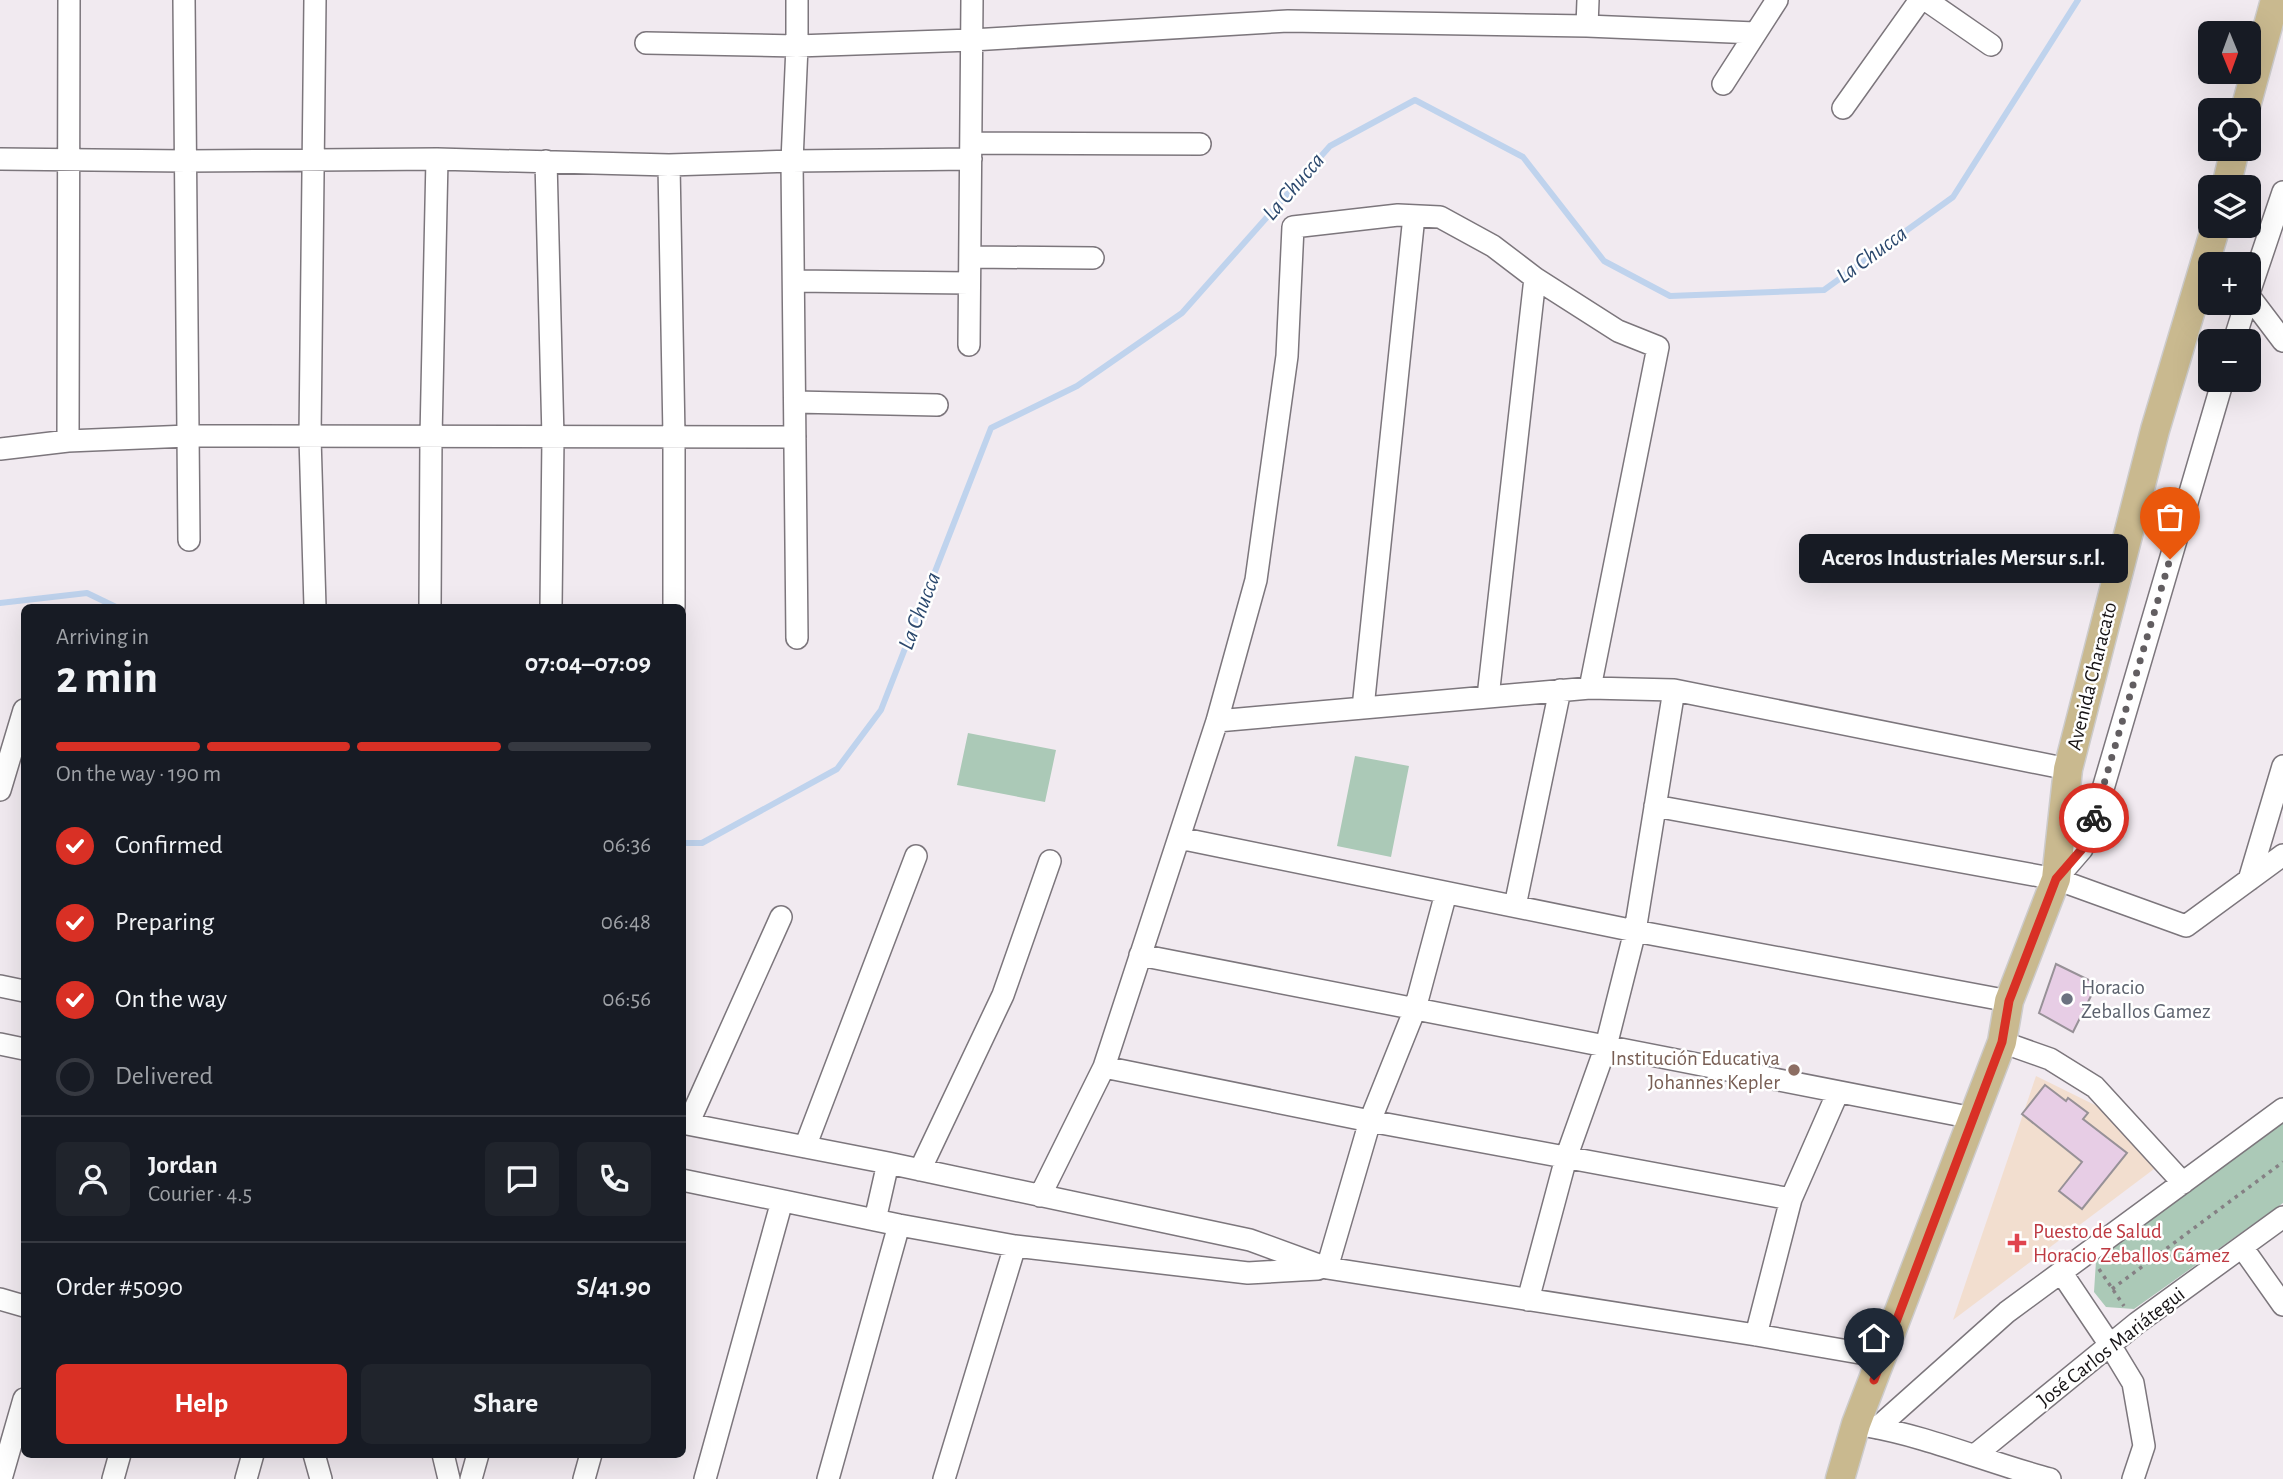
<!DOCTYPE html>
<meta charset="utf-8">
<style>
body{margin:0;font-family:"Alegreya Sans",sans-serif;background:#20242c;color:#f1f3f6;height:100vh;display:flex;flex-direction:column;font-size:26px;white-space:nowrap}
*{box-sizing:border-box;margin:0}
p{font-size:23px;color:#9ea1a6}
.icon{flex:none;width:38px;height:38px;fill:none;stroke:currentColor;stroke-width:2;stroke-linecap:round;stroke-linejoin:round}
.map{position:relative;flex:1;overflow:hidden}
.side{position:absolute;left:21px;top:604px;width:665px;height:854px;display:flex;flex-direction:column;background:#171b24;border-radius:10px;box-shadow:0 7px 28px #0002}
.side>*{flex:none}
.needle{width:46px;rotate:179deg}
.buttons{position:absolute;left:2198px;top:21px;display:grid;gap:14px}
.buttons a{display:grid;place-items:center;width:63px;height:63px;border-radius:10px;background:#171b24;box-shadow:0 7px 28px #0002;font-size:35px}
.pin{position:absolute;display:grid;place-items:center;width:60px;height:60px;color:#fff;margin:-72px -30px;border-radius:50% 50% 50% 0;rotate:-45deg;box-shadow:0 0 7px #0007}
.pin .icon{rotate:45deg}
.courier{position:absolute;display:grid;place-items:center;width:70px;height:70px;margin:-35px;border:5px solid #d93025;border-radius:50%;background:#fff;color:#222;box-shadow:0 2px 9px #0007}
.bubble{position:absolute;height:49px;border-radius:10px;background:#171b24;box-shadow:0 7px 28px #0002;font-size:23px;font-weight:600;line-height:49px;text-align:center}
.summary em{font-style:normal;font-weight:600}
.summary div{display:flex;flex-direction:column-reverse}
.summary{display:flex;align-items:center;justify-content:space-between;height:119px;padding:0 35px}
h1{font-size:46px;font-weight:600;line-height:52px}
.bar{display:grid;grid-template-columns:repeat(4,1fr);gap:10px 7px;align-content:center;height:84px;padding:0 35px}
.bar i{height:9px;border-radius:5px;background:#363941}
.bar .on{background:#d93025}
.bar p{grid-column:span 4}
.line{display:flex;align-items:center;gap:18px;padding:0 35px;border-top:2px solid #363941}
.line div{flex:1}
.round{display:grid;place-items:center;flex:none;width:74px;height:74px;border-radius:10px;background:#20242c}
ol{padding:0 35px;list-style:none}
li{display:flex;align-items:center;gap:21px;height:77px}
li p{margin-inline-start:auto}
li .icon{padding:7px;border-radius:50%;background:#d93025;color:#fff;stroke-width:4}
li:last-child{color:#9ea1a6}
li i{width:38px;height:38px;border:4px solid #363941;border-radius:50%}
.action{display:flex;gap:14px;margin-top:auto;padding:14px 35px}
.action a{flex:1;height:80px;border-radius:10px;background:#d93025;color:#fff;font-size:28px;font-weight:600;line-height:80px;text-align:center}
.action a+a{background:#20242c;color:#f1f3f6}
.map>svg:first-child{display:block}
.medical{fill:#f2decf}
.green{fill:#abc9b7}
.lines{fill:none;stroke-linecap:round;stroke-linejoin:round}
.stream{stroke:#bfd3ed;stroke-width:6}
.building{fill:#e7cde5;stroke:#979197;stroke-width:2}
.minor-casing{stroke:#7c767c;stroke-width:24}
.major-casing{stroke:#cccbcb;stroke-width:31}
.path{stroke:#858084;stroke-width:3.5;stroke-dasharray:3.5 5;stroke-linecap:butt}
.minor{stroke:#fff;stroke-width:21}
.major{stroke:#c9b98f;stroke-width:28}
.done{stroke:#625e61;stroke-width:7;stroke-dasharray:0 12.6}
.route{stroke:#d93025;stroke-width:9}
.worship-dot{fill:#6b7280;stroke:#fff;stroke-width:2.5}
.education-dot{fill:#8d6e63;stroke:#fff;stroke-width:2.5}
.health-dot{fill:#e0444e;stroke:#fff;stroke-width:2.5}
.labels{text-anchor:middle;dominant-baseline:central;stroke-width:5;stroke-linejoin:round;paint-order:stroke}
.street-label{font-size:21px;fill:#151214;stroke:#fff}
.worship-label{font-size:21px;fill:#5b616d;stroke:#fff;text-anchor:start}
.education-label{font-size:21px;fill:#785e54;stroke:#fff;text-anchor:end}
.health-label{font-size:21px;fill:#be3a42;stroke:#fff;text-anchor:start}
.water-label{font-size:23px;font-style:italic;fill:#2c496e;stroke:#fff}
</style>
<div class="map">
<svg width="2283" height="1479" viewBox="0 0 2283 1479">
<rect width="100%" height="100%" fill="#f1eaf0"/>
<path class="medical" d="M2036 1076 2101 1108 2158 1166 1953 1320Z"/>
<path class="green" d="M968 733 1056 750 1045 802 957 785Z
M1355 756 1409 766 1391 857 1337 846Z
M2283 1119V1203L2134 1309 2106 1307 2094 1292 2096 1261Z"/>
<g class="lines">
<path class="stream" d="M0 603 87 593 116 607
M682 843H702L837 769 881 710 991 428 1077 386 1182 313 1330 146 1415 100 1523 157 1604 261 1670 296 1824 290 1953 197 2078 0"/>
</g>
<path class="building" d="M2056 964 2097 984 2073 1032 2039 1013Z
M2045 1085 2066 1101 2068 1098 2088 1113 2083 1119 2127 1153 2082 1209 2059 1191 2082 1162 2022 1114Z"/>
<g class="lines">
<defs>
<path id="minor" d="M184 0 189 540
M797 0V46L792 161 797 638
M1926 0 1991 45
M1587 26 1588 0
M646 43 797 46 972 40 1288 21 1587 26 1755 33
M1723 84 1777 0
M1843 108 1920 0
M971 143 1200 144
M0 159 186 161 437 159 669 165 792 161 971 159
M546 161 553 438 551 607
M669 165 674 436V607
M970 257 1093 258
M794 281 969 283
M2249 293 2283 192
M2249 296 2283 341
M2234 341 2246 303
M969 345 972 0
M795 402 937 405
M68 441 69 0
M0 449 68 441 188 436 795 437
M315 607 310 437 315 0
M430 607 431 437 437 159
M1488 697 1535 278
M1363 708 1414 216
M1217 721 1590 688 1674 690 2068 769
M0 790 24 710
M1655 806 2056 879 2186 926 2283 855
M1179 838 1635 931 2009 1001
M2056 879 2082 849 2095 816 2223 380
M2249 880 2283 766
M1515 906 1560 690
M1140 955 1973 1118
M0 986 24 991
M2002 1042 2050 1059 2095 1087 2183 1183
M0 1044 24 1049
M1104 1067 1370 1121 1791 1199
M682 1123 888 1163 1250 1240 1327 1268 1756 1335 1883 1357
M688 1124 781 917
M805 1147 916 856
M920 1170 1003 995 1050 861
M682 1180 899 1225 1015 1246 1248 1273 1318 1269
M1040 1196 1104 1067 1217 721 1256 580 1287 356 1293 227 1398 215 1440 217 1493 246 1535 278 1618 331 1658 347 1590 688
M875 1220 888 1163
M2242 1247 2283 1305
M1327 1268 1370 1121 1415 1009 1446 893
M2061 1272 2110 1345 2133 1383 2144 1446 2133 1479
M0 1299 24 1306
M1528 1300 1566 1158 1606 1046 1635 931 1674 690
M1756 1335 1791 1199 1838 1092
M1867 1426C1930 1437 1989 1463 2050 1479
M1877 1428 2007 1312 2283 1109
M314 1454 321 1479
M443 1454 449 1479
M1975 1455 2137 1323 2283 1217
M1 1479 24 1399
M113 1479 120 1454
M246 1479 253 1454
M471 1479 478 1454
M584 1479 591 1454
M705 1479 782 1201
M828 1479 899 1225
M944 1479 1015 1246"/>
<path id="major" d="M2245 110 2275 0
M2226 187 2235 149
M1840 1479 1856 1424 2002 1042 2009 1001 2056 879 2068 769 2155 430 2216 226"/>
</defs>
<use href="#minor" class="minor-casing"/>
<use href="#major" class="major-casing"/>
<path class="path" d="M2099 1269 2124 1306
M2112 1289 2283 1162"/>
<use href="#minor" class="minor"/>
<use href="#major" class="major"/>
</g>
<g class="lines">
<path class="done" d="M2094 818 2170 559"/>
<path class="route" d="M1874 1380 2002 1042 2009 1001 2056 879 2082 849 2094 818"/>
</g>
<circle class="worship-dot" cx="2067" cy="999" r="7"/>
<circle class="education-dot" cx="1794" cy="1070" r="7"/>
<path class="health-dot" d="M2013.5 1232.5h7v7h7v7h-7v7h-7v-7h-7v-7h7z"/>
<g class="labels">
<g class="street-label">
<text transform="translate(2092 676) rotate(-76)">Avenida Characato</text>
<text transform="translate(2111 1347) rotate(-38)">José Carlos Mariátegui</text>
</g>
<g class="worship-label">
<text x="2081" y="987">Horacio<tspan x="2081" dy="24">Zeballos Gamez</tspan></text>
</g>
<g class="education-label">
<text x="1780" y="1058">Institución Educativa<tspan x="1780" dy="24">Johannes Kepler</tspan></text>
</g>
<g class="health-label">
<text x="2033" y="1231">Puesto de Salud<tspan x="2033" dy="24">Horacio Zeballos Gámez</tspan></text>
</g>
<g class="water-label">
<text transform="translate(1294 187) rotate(-49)">La Chucca</text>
<text transform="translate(1872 255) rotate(-36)">La Chucca</text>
<text transform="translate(920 611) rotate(-69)">La Chucca</text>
</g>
</g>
</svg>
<div class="buttons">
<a><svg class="needle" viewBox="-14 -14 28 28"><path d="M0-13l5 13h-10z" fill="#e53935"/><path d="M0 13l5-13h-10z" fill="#9ea1a6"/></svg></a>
<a><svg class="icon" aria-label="locate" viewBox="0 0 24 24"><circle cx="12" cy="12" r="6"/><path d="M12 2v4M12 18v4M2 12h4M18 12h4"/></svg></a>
<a><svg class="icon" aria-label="layers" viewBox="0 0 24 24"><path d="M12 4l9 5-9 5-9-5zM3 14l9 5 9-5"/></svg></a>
<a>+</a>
<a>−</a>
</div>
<div class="pin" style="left:2170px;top:559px;background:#ea580c"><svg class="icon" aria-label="bag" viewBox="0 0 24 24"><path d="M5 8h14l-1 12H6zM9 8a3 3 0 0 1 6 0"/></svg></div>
<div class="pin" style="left:1874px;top:1380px;background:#1f2937"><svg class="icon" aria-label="home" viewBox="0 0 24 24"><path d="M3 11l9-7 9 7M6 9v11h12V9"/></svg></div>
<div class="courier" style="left:2094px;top:818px"><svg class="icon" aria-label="bike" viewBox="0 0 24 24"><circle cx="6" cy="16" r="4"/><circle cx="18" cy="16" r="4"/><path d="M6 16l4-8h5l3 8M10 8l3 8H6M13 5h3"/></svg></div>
<div class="bubble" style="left:1799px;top:534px;width:329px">Aceros Industriales Mersur s.r.l.</div>
<section class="side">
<div class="summary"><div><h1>2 min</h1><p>Arriving in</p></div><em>07:04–07:09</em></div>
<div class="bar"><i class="on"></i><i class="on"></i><i class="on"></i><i></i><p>On the way · 190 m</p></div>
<ol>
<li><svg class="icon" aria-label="check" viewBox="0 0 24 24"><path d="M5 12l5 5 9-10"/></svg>Confirmed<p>06:36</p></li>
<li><svg class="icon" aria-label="check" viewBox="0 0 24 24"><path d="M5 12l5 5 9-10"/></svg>Preparing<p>06:48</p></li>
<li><svg class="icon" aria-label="check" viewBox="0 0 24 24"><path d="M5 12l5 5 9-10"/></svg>On the way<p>06:56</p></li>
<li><i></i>Delivered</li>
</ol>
<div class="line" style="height:126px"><a class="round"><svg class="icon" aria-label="person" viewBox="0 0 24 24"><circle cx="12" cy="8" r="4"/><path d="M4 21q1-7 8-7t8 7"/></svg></a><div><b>Jordan</b><p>Courier · 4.5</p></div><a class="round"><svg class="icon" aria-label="chat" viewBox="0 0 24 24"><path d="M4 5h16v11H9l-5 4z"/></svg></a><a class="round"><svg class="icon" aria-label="phone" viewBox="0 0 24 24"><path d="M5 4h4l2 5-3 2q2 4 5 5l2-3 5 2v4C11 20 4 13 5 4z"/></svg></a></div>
<div class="line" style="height:91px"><div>Order #5090</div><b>S/41.90</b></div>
<div class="action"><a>Help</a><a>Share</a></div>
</section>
</div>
